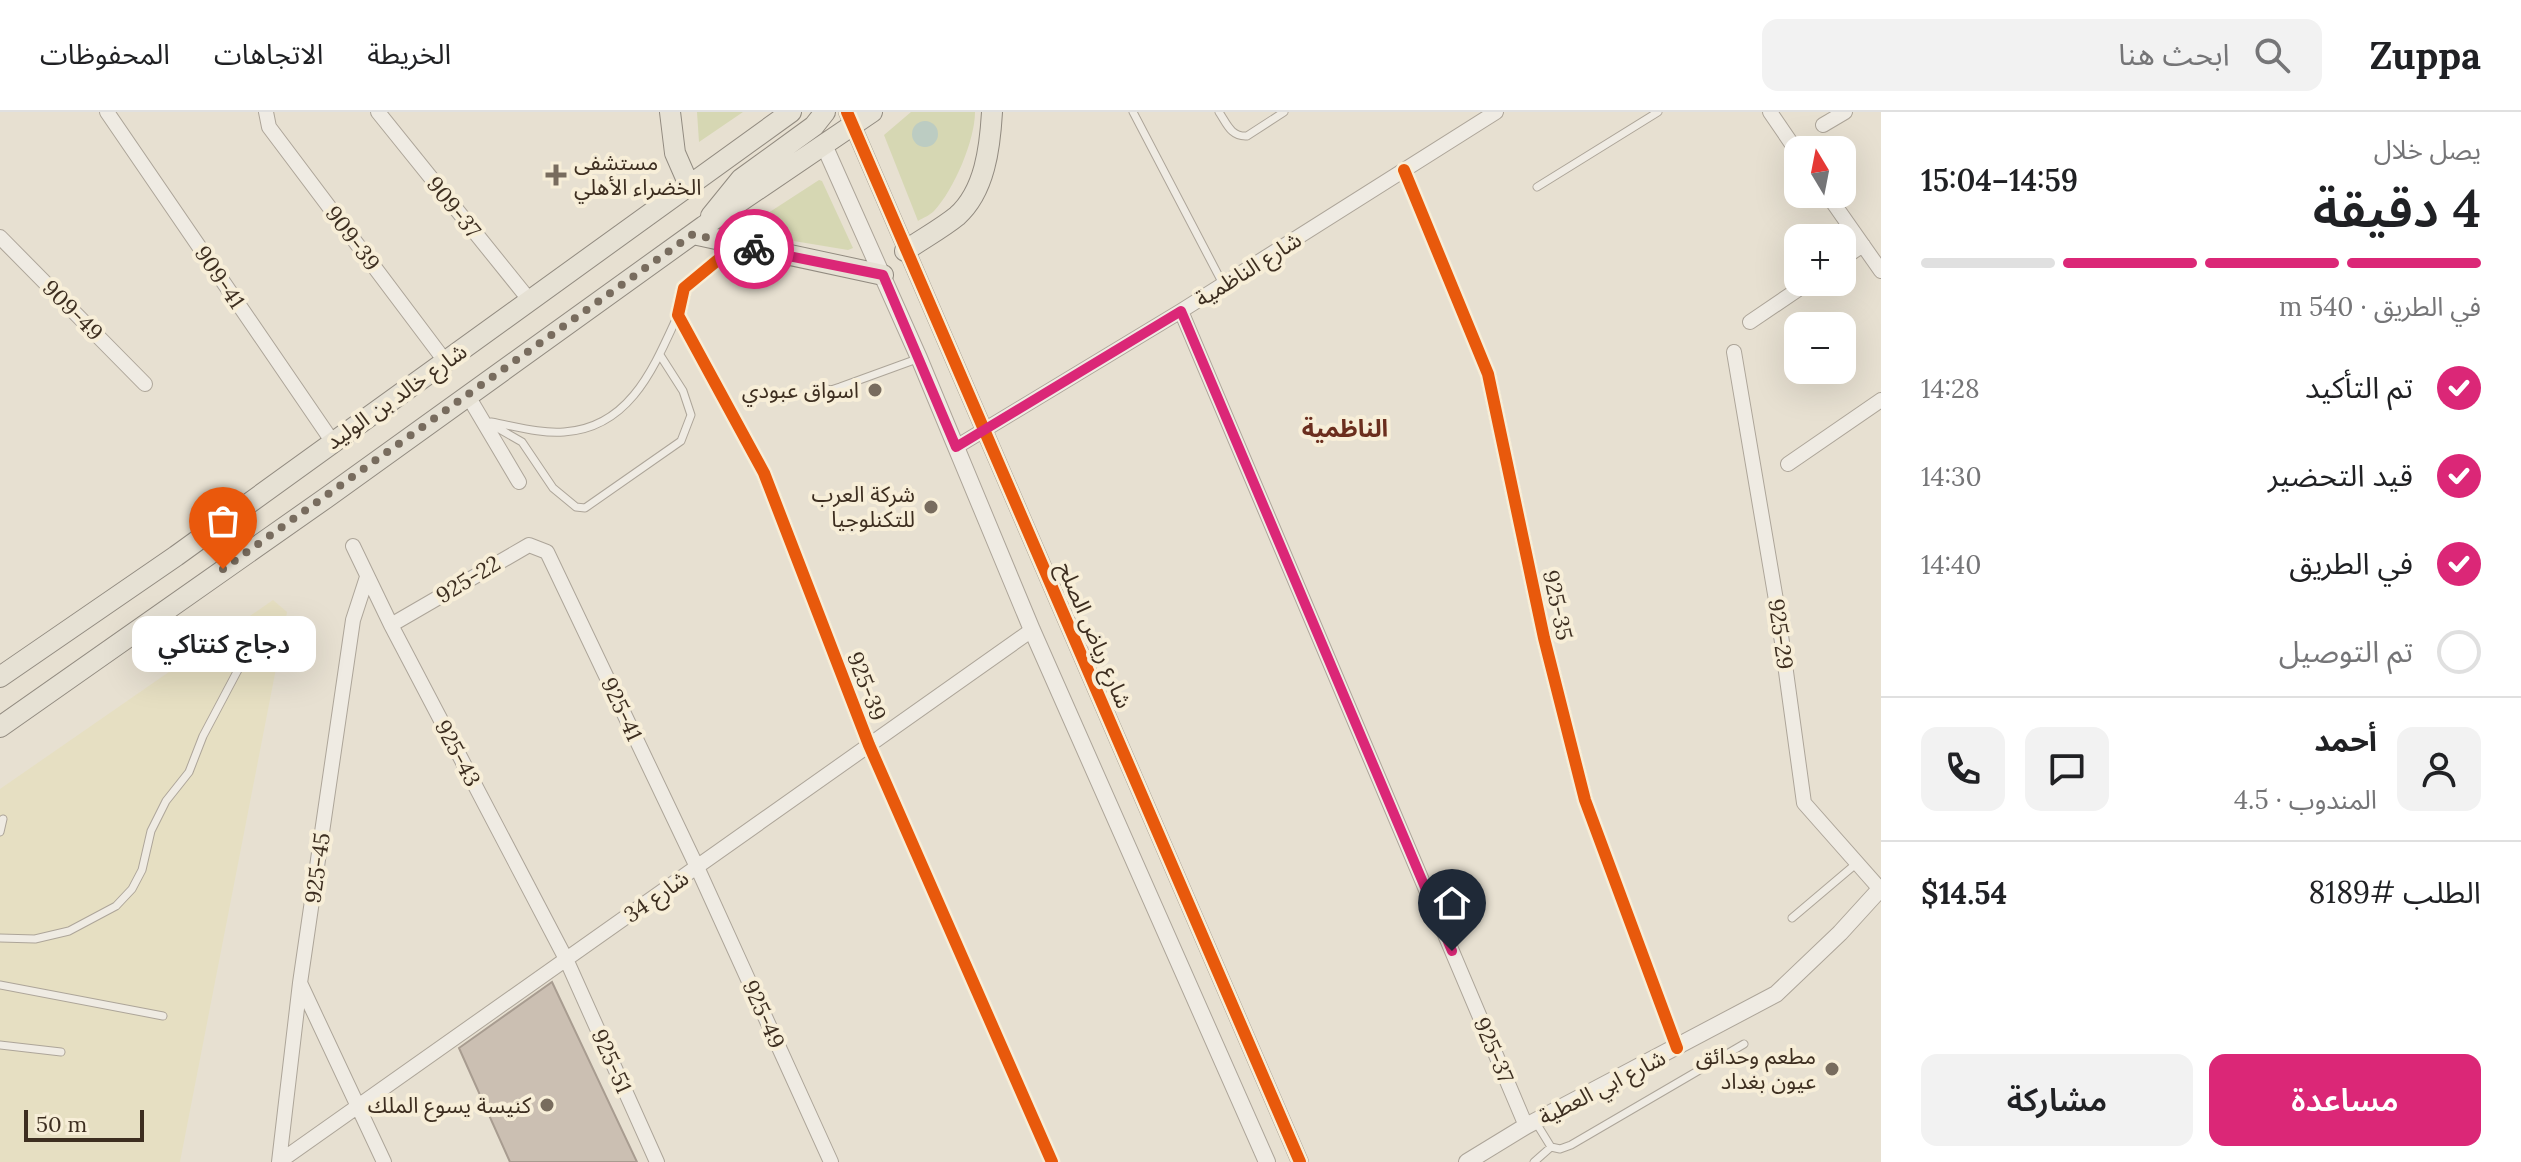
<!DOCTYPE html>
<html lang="ar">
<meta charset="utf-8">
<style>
body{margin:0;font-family:Lora,"Noto Sans Arabic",serif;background:#f2f2f2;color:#202124;direction:rtl;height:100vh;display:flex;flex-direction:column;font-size:30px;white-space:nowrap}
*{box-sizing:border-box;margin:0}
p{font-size:26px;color:#757577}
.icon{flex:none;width:44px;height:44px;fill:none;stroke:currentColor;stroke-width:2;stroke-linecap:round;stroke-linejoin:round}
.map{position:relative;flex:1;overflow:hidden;direction:ltr}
.drawer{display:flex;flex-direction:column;background:#fff;width:640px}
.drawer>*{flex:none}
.needle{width:52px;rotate:350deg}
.controls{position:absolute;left:1784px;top:24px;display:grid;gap:16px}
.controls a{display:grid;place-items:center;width:72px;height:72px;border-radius:16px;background:#fff;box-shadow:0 8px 32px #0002;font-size:40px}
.scale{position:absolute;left:24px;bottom:20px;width:120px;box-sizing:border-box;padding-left:8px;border:4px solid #3d2e20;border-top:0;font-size:22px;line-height:28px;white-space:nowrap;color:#3d2e20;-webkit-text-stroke:6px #f7eed8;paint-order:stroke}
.pin{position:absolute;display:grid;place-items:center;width:68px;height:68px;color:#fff;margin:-82px -34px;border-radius:50% 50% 50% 0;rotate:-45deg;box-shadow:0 0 8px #0007}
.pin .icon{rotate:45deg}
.courier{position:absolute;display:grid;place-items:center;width:80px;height:80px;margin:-40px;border:6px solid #db2777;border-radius:50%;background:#fff;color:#222;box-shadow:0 2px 10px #0007}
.bubble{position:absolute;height:56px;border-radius:16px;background:#fff;box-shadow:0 8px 32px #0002;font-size:26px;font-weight:600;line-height:56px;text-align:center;direction:rtl}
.head em{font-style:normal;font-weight:600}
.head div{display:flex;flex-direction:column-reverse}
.head{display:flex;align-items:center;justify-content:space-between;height:136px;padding:0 40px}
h1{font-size:52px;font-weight:600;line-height:60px}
.bar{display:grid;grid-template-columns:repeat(4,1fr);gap:12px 8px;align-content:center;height:96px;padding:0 40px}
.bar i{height:10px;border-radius:6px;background:#e0e0e0}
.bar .on{background:#db2777}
.bar p{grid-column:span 4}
.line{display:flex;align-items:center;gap:20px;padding:0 40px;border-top:2px solid #e0e0e0}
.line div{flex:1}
.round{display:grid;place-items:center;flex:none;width:84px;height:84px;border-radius:16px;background:#f2f2f2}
ol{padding:0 40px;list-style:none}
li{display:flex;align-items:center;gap:24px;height:88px}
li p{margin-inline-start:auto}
li .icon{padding:8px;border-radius:50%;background:#db2777;color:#fff;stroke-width:4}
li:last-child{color:#757577}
li i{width:44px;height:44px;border:4px solid #e0e0e0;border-radius:50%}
.primary-button{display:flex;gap:16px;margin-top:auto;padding:16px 40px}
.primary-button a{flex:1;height:92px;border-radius:16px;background:#db2777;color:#fff;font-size:32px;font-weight:600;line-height:92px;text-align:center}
.primary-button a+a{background:#f2f2f2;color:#202124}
header{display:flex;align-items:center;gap:48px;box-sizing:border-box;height:112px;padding:0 40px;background:#fff;border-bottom:2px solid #e0e0e0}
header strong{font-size:38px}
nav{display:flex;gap:44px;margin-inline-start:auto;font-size:28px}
.search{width:560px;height:72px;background:#f2f2f2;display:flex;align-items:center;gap:20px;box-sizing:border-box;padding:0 28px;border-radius:16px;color:#757577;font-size:30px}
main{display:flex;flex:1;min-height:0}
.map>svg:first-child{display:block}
.farmland{fill:#e6dfc2}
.green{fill:#d6d7b3}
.water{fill:#bcccc2}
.building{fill:#cbbfb2;stroke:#a89c90;stroke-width:2}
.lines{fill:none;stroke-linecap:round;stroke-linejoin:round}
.service-casing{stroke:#ada599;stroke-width:9}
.minor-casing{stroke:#ada599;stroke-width:16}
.tertiary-casing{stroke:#ada599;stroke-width:18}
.primary-casing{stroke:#928b80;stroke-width:22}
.service{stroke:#efebe3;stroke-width:7}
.minor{stroke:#efebe3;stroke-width:14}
.tertiary{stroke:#efebe3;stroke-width:16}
.primary{stroke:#e6e1d4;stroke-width:20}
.cycleway-casing{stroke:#f7eed8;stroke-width:17}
.cycleway{stroke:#e8590c;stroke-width:12}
.done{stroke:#786c5e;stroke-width:8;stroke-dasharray:0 14.4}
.route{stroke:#db2777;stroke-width:10}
.poi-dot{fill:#786c5e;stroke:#f7eed8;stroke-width:3}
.labels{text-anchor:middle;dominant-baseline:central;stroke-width:8;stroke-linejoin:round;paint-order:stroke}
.poi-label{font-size:22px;fill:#3d2e20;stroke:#f7eed8;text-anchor:end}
.street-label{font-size:22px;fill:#3d2e20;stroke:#f7eed8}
.neighbourhood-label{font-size:24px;font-weight:bold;fill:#6b2e1e;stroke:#f7eed8}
</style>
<header>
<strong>Zuppa</strong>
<div class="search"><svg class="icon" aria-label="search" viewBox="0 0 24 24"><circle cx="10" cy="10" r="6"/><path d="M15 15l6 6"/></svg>ابحث هنا</div>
<nav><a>الخريطة</a><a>الاتجاهات</a><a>المحفوظات</a></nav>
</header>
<main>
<section class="drawer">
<div class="head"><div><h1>4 دقيقة</h1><p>يصل خلال</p></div><em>14:59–15:04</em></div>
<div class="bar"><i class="on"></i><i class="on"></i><i class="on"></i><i></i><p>في الطريق · 540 m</p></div>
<ol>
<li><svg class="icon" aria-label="check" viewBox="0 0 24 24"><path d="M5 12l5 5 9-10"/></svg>تم التأكيد<p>14:28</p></li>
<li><svg class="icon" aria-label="check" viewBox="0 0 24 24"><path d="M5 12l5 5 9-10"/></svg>قيد التحضير<p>14:30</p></li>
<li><svg class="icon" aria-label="check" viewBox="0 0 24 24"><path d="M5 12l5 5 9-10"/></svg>في الطريق<p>14:40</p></li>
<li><i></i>تم التوصيل</li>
</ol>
<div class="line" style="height:144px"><a class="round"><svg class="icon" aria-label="person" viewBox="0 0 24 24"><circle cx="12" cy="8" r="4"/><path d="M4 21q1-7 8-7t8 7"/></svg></a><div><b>أحمد</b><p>المندوب · 4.5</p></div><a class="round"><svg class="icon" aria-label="chat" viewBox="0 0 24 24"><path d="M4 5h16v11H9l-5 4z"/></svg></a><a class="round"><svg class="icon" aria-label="phone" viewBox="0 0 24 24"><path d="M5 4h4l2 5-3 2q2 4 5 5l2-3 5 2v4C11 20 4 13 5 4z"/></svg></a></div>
<div class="line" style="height:104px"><div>الطلب #8189</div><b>$14.54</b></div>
<div class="primary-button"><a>مساعدة</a><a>مشاركة</a></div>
</section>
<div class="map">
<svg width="1881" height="1050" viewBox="0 0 1881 1050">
<rect width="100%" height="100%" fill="#e7e0d1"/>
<path class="farmland" d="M273 488 287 500 180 1050H0V677Z"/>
<path class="green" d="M697 0H743L699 30Z
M911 0H975C975 28 954 78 934 99 930 103 923 106 918 109L884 23Z
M819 68 822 69 853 136 848 138 739 120Z"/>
<path class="water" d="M912 22a13 13 0 1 1 26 0a13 13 0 1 1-26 0Z"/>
<path class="building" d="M552 870 637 1050H510L459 936Z"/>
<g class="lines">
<defs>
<path id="service" d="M1133 0 1223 172
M1219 0C1227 12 1231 25 1247 24L1284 0
M1537 75 1658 0
M817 275 831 278 840 275 917 247
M487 310 522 330 553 376 576 395 585 396 681 329 691 303 683 279 660 243
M491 310C514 314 541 322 564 320 630 316 654 255 678 203
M0 720 3 707
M1792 806 1857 751
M0 826 35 827 69 819 116 794 132 777 142 758 151 719 166 689 189 660 203 624 239 556
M0 873 163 904
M0 933 61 940
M1535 1009 1551 1035 1560 1037 1571 1033 1744 932
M1534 1050 1551 1035"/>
<path id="minor" d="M107 0 332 329
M266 0 269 15 445 249
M378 0 531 190
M1770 0 1798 41
M1823 13 1845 0
M1404 58 1488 262 1544 526 1585 688 1677 936
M1827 82 1881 159
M0 125 145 272
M736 133 684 176 678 203 764 361 869 633 1052 1050
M1842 147 1863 133
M1181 199 1526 1014
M1750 210 1809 170
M1734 240 1777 494 1804 691 1880 777
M468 284 519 370
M956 335 1181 199 1496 0
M1788 352 1881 288
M353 434 391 513 566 847 657 1050
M391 513 529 433 547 440 697 755 831 1050
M301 873 384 1050
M279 1050 1032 518
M279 1050 300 871 353 508 367 465"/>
<path id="tertiary" d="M847 0 1300 1050
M824 33 919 246 1032 518 1267 1050
M1467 1050 1526 1014 1776 882 1840 821 1881 776"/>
<path id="primary" d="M670 0 675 41 689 73
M711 104 741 67 814 14 825 0
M693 122 883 163
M905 139C922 127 941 117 957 104 985 79 990 35 992 0
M0 565 176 444 791 0
M0 615 326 386 704 114 872 0"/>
</defs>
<use href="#service" class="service-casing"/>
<use href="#minor" class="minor-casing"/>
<use href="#tertiary" class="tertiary-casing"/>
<use href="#primary" class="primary-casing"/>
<use href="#service" class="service"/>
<use href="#minor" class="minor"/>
<use href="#tertiary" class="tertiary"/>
<use href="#primary" class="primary"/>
<defs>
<path id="cycleway" d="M847 0 1300 1050
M1404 58 1488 262 1544 526 1585 688 1677 936
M736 133 684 176 678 203 764 361 869 633 1052 1050"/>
</defs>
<use href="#cycleway" class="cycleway-casing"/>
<use href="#cycleway" class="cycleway"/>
</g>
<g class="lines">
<path class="done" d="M223 457 693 122 754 137"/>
<path class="route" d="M754 137 883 163 956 335 1181 199 1452 839"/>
</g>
<g class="poi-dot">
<path d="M552 51h8v8h8v8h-8v8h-8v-8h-8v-8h8z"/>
<circle cx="875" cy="278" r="8"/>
<circle cx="931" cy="395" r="8"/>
<circle cx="1832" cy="957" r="8"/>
<circle cx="547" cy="993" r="8"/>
</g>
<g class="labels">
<g class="poi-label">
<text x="574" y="50" text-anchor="start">مستشفى<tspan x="574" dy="25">الخضراء الأهلي</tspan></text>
<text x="859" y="278">اسواق عبودي</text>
<text x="915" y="382">شركة العرب<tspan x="915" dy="25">للتكنلوجيا</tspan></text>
<text x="1816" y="944">مطعم وحدائق<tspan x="1816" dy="25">عيون بغداد</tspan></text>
<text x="531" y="993">كنيسة يسوع الملك</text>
</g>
<g class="street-label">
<text transform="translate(454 95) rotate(51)">909-37</text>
<text transform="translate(353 126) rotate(53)">909-39</text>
<text transform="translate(1248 157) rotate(-32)">شارع الناظمية</text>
<text transform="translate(220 165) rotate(56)">909-41</text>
<text transform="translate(73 198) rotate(45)">909-49</text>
<text transform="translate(396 284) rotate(-35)">شارع خالد بن الوليد</text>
<text transform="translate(468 467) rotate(-31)">925-22</text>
<text transform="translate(1558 493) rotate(78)">925-35</text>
<text transform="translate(1781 522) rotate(82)">925-29</text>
<text transform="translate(1095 523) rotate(67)">شارع رياض الصلح</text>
<text transform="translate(867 574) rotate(69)">925-39</text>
<text transform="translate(622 597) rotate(65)">925-41</text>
<text transform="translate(458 641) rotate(62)">925-43</text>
<text transform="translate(317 756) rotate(-82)">925-45</text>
<text transform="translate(656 784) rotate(-35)">شارع 34</text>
<text transform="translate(764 902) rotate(66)">925-49</text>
<text transform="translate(1494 938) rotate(67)">925-37</text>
<text transform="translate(612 949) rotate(66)">925-51</text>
<text transform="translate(1602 975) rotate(-27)">شارع ابي العطية</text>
</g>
<g class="neighbourhood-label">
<text x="1345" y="316">الناظمية</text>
</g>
</g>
</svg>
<div class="controls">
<a><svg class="needle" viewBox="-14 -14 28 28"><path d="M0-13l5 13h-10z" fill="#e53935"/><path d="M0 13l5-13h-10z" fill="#757577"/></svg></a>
<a>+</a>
<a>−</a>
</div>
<div class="scale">50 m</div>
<div class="pin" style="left:223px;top:457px;background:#ea580c"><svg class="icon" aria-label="bag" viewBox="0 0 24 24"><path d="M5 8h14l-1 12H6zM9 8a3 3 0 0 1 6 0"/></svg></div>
<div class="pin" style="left:1452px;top:839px;background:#1f2937"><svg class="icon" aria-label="home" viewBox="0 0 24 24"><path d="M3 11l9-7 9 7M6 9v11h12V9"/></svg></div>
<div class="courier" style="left:754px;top:137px"><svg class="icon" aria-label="bike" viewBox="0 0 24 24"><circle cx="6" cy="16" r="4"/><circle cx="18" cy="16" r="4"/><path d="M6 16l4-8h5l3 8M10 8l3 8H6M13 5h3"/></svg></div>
<div class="bubble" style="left:132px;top:504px;width:184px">دجاج كنتاكي</div>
</div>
</main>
